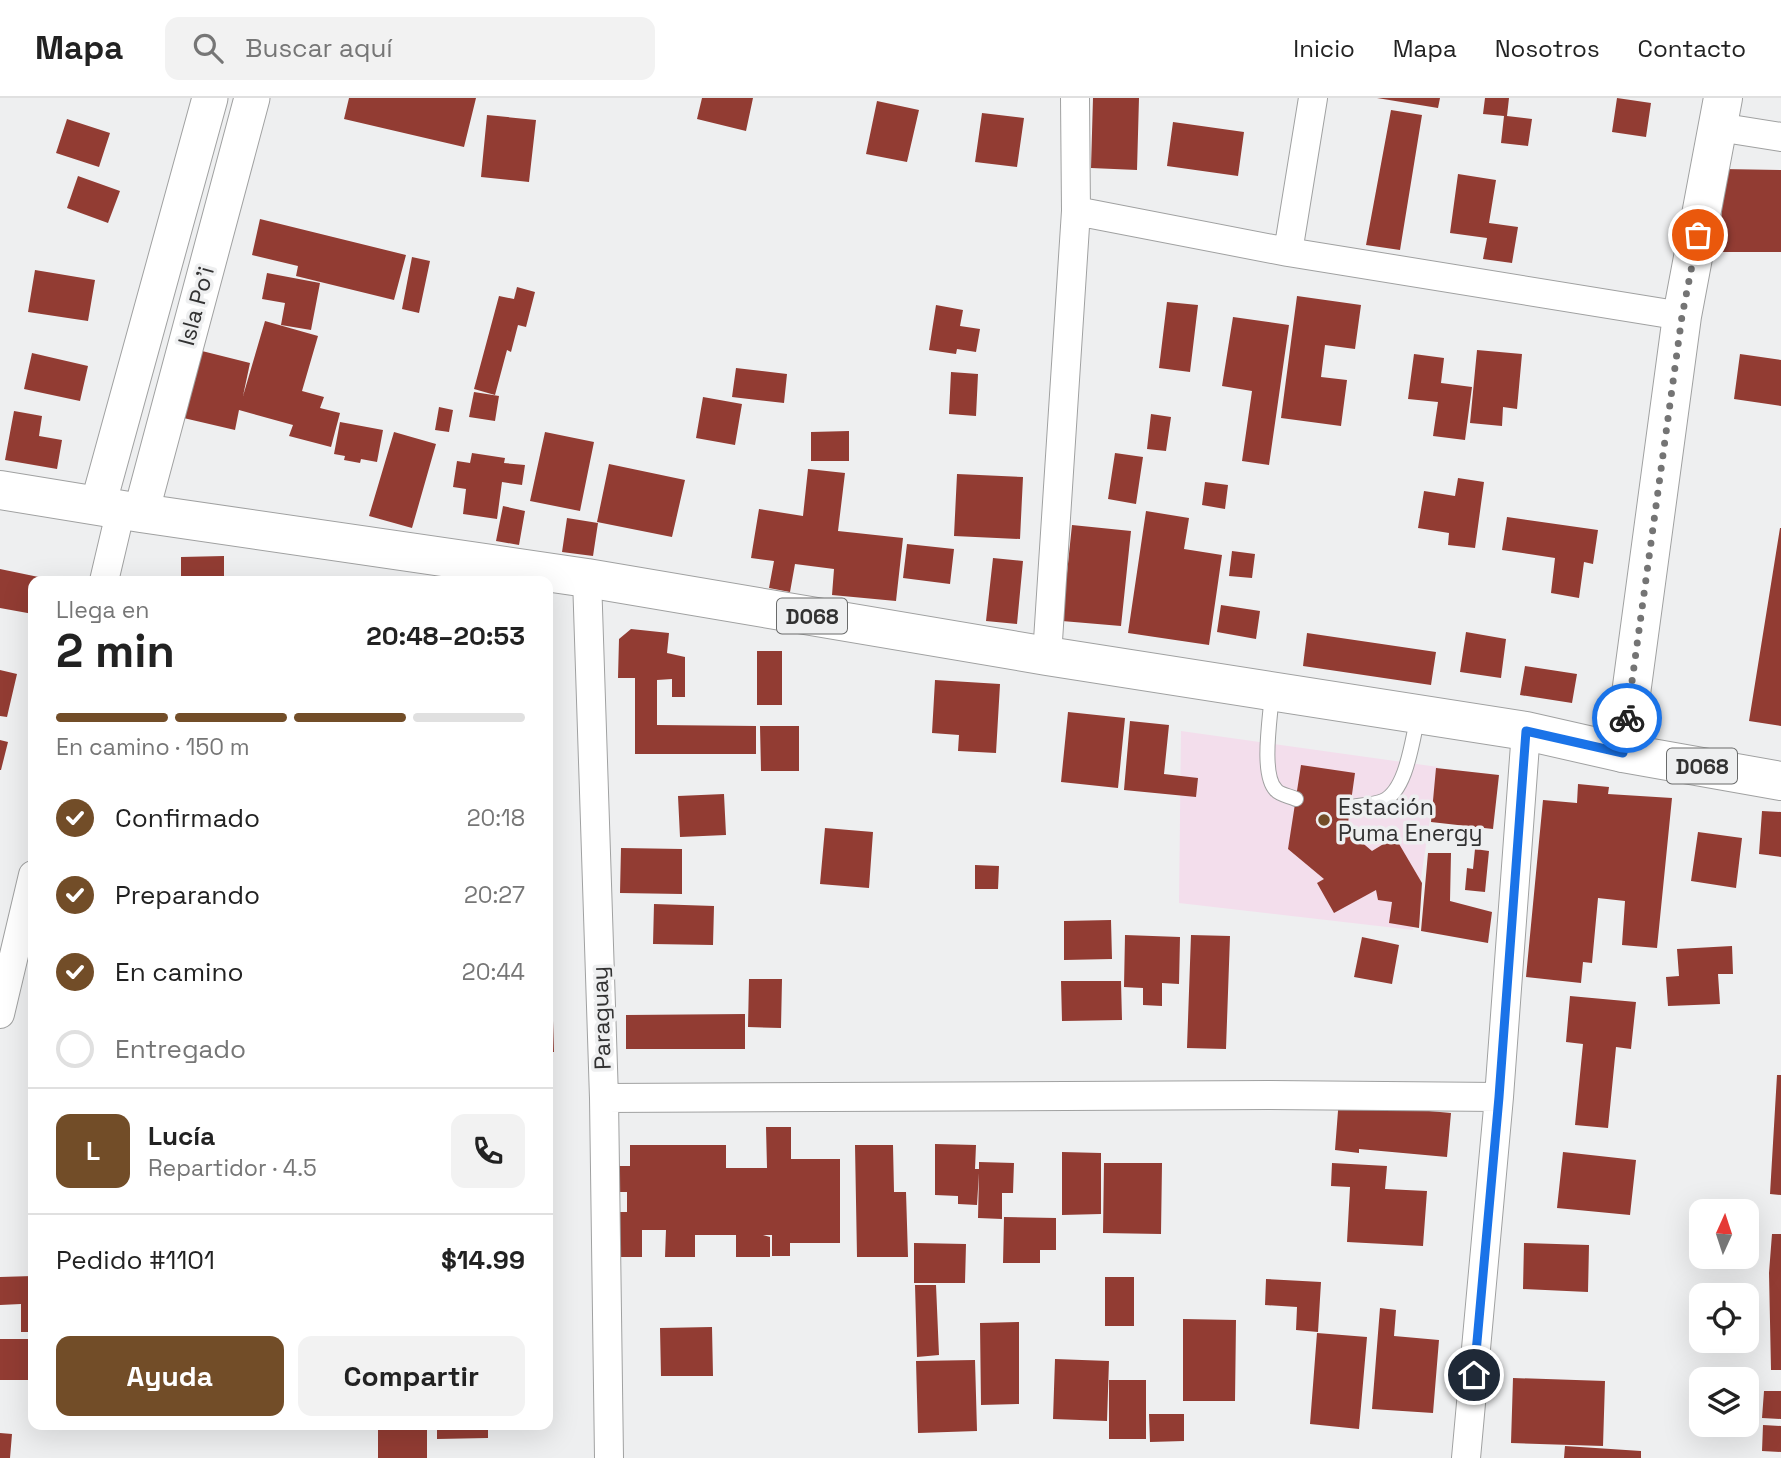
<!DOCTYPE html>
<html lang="es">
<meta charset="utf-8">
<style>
body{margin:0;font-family:"Space Grotesk",sans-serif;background:#f2f2f2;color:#222;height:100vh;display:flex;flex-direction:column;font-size:26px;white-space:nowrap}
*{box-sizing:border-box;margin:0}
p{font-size:23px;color:#767676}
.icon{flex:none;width:38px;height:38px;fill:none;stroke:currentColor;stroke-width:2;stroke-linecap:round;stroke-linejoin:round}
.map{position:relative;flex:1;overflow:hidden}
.sheet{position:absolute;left:28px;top:478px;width:525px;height:854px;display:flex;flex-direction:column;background:#fff;border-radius:14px;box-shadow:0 7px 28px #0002}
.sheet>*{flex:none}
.needle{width:46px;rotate:3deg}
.controls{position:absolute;left:1689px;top:1101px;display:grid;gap:14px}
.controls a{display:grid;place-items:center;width:70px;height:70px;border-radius:14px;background:#fff;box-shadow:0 7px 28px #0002;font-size:35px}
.pin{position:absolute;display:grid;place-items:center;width:60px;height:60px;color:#fff;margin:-30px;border:4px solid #fff;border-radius:50%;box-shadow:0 2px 7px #0007}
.courier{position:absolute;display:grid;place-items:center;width:70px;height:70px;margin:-35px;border:5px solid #1a73e8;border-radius:50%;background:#fff;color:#222;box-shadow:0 2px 9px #0007}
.overview em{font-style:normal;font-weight:800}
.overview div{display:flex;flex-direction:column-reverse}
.overview{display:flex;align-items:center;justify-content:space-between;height:119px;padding:0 28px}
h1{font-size:46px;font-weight:800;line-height:52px}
.bar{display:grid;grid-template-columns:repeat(4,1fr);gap:10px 7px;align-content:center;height:84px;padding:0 28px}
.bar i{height:9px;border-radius:5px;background:#e0e0e0}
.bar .current{background:#724d28}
.bar p{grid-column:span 4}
.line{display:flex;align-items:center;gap:18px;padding:0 28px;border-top:2px solid #e0e0e0}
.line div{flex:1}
.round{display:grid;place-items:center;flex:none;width:74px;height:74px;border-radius:14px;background:#f2f2f2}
ol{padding:0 28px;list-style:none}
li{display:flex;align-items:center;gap:21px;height:77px}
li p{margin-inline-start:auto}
li .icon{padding:7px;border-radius:50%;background:#724d28;color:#fff;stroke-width:4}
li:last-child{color:#767676}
li i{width:38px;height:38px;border:4px solid #e0e0e0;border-radius:50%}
.cta{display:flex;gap:14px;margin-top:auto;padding:14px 28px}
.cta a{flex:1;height:80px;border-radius:14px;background:#724d28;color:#fff;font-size:28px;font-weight:800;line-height:80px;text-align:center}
.cta a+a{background:#f2f2f2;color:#222}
header{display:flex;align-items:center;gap:42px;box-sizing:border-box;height:98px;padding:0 35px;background:#fff;border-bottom:2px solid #e0e0e0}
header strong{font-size:33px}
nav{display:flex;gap:38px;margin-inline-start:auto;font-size:24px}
.search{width:490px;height:63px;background:#f2f2f2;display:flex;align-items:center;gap:18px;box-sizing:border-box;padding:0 24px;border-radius:14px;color:#767676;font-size:26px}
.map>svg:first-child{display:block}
.commercial{fill:#f3deec}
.building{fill:#923c33}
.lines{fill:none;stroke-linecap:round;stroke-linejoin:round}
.service-casing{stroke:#a0a1a1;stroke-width:16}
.minor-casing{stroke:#a0a1a1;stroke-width:30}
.tertiary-casing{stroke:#a0a1a1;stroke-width:37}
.secondary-casing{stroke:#a0a1a1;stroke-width:40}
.primary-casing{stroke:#a0a1a1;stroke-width:40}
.service{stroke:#fff;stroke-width:14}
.minor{stroke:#fff;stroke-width:28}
.tertiary{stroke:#fff;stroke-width:35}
.secondary{stroke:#fff;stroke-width:38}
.primary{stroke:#fff;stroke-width:38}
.done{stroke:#747474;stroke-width:7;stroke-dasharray:0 12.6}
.route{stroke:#1a73e8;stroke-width:9}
.poi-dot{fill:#724d28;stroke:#eeeff0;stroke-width:2.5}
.labels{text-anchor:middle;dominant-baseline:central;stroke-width:7;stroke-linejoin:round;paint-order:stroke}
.shield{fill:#eeeff0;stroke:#6a6b6b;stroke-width:2}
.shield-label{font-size:21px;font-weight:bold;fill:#323232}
.street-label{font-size:23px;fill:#323232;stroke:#eeeff0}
.poi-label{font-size:23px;fill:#323232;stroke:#eeeff0;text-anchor:start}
</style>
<header>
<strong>Mapa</strong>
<div class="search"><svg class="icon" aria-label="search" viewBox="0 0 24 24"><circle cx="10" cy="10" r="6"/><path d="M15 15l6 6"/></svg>Buscar aquí</div>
<nav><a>Inicio</a><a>Mapa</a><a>Nosotros</a><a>Contacto</a></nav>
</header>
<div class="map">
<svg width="1781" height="1360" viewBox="0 0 1781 1360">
<rect width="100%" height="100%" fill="#eeeff0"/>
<path class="commercial" d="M1181 633 1438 669 1413 832 1179 805Z"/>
<path class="building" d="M349 0H476L464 49 344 21Z
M702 0H753L746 33 697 21Z
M1093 0H1139L1137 72 1091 70Z
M1377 0H1440L1438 10Z
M1485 0H1509L1507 18 1532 21 1528 48 1501 45 1504 18 1483 16Z
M1617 0 1651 5 1646 39 1612 34Z
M877 3 919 12 907 64 866 56Z
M1391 12 1422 17 1400 152 1366 147Z
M982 15 1024 20 1017 69 975 64Z
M487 17 536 22 529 84 481 79Z
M67 21 110 35 99 69 56 55Z
M1173 24 1244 34 1238 78 1167 68Z
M1722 71 1781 72V154H1721Z
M1458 76 1496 82 1489 125 1518 129 1512 165 1483 161 1487 140 1450 135Z
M78 78 120 93 108 125 67 110Z
M260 121 406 157 394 202 296 178 298 168 252 157Z
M412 159 430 163 419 215 402 211Z
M35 172 95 182 88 223 28 214Z
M267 175 320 185 311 232 281 227 285 205 262 201Z
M517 189 535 194 526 229 518 227 511 254 507 252 495 297 474 291 499 198 514 201Z
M1297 198 1361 207 1355 251 1325 247 1321 279 1347 282 1341 328 1281 320Z
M1167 204 1198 207 1190 274 1159 270Z
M936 207 963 212 960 228 980 231 976 254 957 251 956 256 929 252Z
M1233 219 1289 227 1269 367 1242 363 1252 293 1222 288Z
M265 223 318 238 302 293 324 299 320 310 340 315 331 349 289 338 293 327 239 312 235 332 175 318 190 250 250 265 243 298Z
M1477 252 1522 256 1517 311 1503 309 1502 328 1470 325Z
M32 255 88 268 80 303 24 291Z
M1414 256 1444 260 1441 285 1472 289 1465 342 1433 338 1438 304 1408 301Z
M1740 256 1781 262V308L1734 301Z
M736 270 787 276 784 305 732 299Z
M951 274 978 276 976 318 949 316Z
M474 294 499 298 495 323 469 319Z
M703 299 742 306 735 347 696 340Z
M439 309 453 312 449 334 435 332Z
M14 313 42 318 39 338 62 342 57 371 5 362Z
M1151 316 1171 319 1166 353 1147 351Z
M340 324 383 332 377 364 361 361 360 365 344 362 345 358 334 356Z
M849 333V363H811V334Z
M394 334 436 346 412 430 369 418Z
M545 334 594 344 580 413 530 403Z
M472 355 505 360 504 365 525 367 522 387 502 384 497 421 463 416 466 391 453 389 457 363 470 365Z
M1115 355 1143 359 1136 406 1108 401Z
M609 366 685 382 672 439 597 424Z
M808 371 845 375 838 433 903 440 896 503 832 497 834 471 795 466 790 494 769 490 774 463 751 460 759 411 803 418Z
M957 376 1023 379 1020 441 954 438Z
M1458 380 1484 384 1475 450 1448 447 1449 435 1418 430 1424 393 1455 398Z
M1205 384 1228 387 1225 411 1202 407Z
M503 408 525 413 519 447 496 443Z
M1146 413 1189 420 1184 451 1222 457 1209 547 1128 535Z
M1507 419 1598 432 1593 466 1584 464 1579 500 1551 495 1555 460 1502 452Z
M567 420 598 425 593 458 562 454Z
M1072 427 1131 433 1121 528 1062 523Z
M1780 430H1781V628L1749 623Z
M907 446 954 451 950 486 903 480Z
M1232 453 1255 456 1252 480 1229 478Z
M224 458V483H181V459Z
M993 460 1023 463 1017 526 986 523Z
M0 471 53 482 33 483V516L0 510Z
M1221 507 1260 513 1256 541 1217 534Z
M631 531 669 535 667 555 685 559V599H672V581L657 582V627L756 628V656H635V580H618L619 541Z
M1466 534 1506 541 1501 580 1460 574Z
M1307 535 1436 554 1431 587 1303 568Z
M757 553H782V607H757Z
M1525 568 1577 576 1572 605 1520 597Z
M0 572 17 576 7 619 0 618Z
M935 582 1000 586 996 655 958 653 959 637 932 635Z
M1068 614 1125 620 1118 690 1061 684Z
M1130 623 1169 627 1164 676 1198 680 1196 699 1124 692Z
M760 628H799V673H761Z
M0 642 8 644 1 672H0Z
M1301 667 1355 675 1347 732 1372 753 1395 739 1422 785 1419 830 1389 825 1392 804 1378 802 1376 792 1334 815 1317 785 1324 781 1288 751Z
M1436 670 1499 677 1493 731 1431 724Z
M1578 686 1609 689 1608 696 1672 700 1657 850 1622 847 1625 803 1598 800 1592 865 1583 864 1581 885 1526 879 1543 702 1577 705Z
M724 696 726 737 680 739 678 698Z
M1762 713 1781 714V759L1759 756Z
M825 730 873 734 869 790 820 786Z
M1698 734 1742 740 1736 790 1691 783Z
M621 750 682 751V796L620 795Z
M1475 751 1489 753 1485 794 1465 792 1467 770 1473 771Z
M1428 755H1451L1450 803 1492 814 1488 845 1421 833Z
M975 767 999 768 998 791H975Z
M654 806 714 808 713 847 653 846Z
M1111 822 1112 861 1064 862V823Z
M1125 837 1180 839 1179 886 1162 885V908L1143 907V890L1124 889Z
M1191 837 1230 838 1226 951 1187 950Z
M1362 839 1399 847 1392 886 1354 879Z
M1732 848 1733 876H1718L1720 906 1668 908 1666 879 1679 878 1677 851Z
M749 881H782L781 930 748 929Z
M1061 883H1121L1122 922 1062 923Z
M1570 898 1636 904 1631 951 1616 949 1608 1030 1575 1027 1583 946 1566 944Z
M745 916V951H626V917Z
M548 923H553L554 954H548Z
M1777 977H1781V1097L1770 1096Z
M1339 1000 1363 1007 1451 1015 1447 1059 1359 1051V1055L1335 1052Z
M766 1029H791V1061H840V1145H790V1158H772V1137H763L770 1139V1159H736V1137H695V1159H665L666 1132H642V1159H612V1114H627V1094H612L613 1068H630V1047H726V1070H767Z
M935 1046 976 1047 975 1071H979V1064L1014 1065 1013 1095H1002V1121L978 1120 979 1075 977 1107 958 1106V1098L935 1097Z
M855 1047H893L894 1094H906L908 1159H857Z
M1062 1054 1101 1055V1116L1062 1117Z
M1563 1054 1636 1062 1630 1117 1557 1110Z
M1104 1065H1162L1161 1136 1103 1135Z
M1332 1065 1387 1068 1385 1091 1427 1093 1423 1148 1347 1144 1350 1089 1331 1088Z
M1004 1119 1056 1120V1152H1040V1165H1003Z
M1772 1136H1781V1272H1771L1769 1175Z
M914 1145 966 1146 965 1185H914Z
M1524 1145 1589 1147 1588 1194 1523 1191Z
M33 1178V1234H21V1206L0 1207V1179Z
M1105 1179H1134V1228H1105Z
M1266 1181 1321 1184 1318 1234 1296 1232 1297 1209 1265 1207Z
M915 1187H936L939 1257 917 1259Z
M1380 1210 1396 1212 1394 1238 1439 1242 1433 1315 1372 1311Z
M1183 1221 1236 1222 1235 1303H1183Z
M1019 1224V1306L981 1307 980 1225Z
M712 1229 713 1278H661L660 1230Z
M1317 1235 1367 1239 1359 1331 1310 1326Z
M0 1241H33V1282H0Z
M1055 1261 1109 1263 1107 1323 1053 1321Z
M975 1262 977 1333 918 1335 916 1263Z
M1513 1280 1605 1283 1603 1348 1511 1345Z
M1109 1282H1146V1341H1109Z
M1764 1293H1781V1321L1762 1320Z
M1149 1316H1184V1343L1150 1344Z
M378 1326H427V1360H378Z
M437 1326H488V1340L437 1341Z
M1763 1327 1781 1328V1354L1762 1353Z
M0 1335 12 1336 10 1360H0Z
M1565 1348 1641 1353V1360H1564Z"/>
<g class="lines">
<defs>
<path id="service" d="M1272 594C1271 616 1260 676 1276 692 1280 697 1290 698 1296 701
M1350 709C1360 707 1374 707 1383 703 1407 692 1412 642 1418 618"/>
<path id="minor" d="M1718 29 1781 39
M1076 113 1288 154 1682 218
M1288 154 1313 0
M587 480 604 1000 609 1360
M104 483 121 411
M1047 558 1076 113 1075 0
M0 916 33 777
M604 1000 1268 997 1499 999
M1466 1360 1499 999 1526 633"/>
<path id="tertiary" d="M98 407 210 0
M141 415 252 0"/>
<path id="secondary" d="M1623 655 1682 218 1723 0"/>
<path id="primary" d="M0 392 141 415 587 480 1047 558 1526 633 1623 655 1781 683"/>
</defs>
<use href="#service" class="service-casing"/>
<use href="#minor" class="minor-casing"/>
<use href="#tertiary" class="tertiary-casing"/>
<use href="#secondary" class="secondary-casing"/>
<use href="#primary" class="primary-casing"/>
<use href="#service" class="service"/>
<use href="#minor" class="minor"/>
<use href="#tertiary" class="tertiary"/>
<use href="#secondary" class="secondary"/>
<use href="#primary" class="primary"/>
</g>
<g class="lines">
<path class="done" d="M1627 620 1682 218 1698 137"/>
<path class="route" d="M1474 1277 1499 999 1526 633 1623 655 1627 620"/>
</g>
<circle class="poi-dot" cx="1324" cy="722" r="7"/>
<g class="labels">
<g class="shield">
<rect x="777" y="500.5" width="70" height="35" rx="5"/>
<rect x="1667" y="650.5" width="70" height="35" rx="5"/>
</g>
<g class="shield-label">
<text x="812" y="518">D068</text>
<text x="1702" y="668">D068</text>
</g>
<g class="street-label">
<text transform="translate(196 208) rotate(-75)">Isla Po'i</text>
<text transform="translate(601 920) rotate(-92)">Paraguay</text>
</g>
<g class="poi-label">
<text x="1338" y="709">Estación<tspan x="1338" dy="26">Puma Energy</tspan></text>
</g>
</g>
</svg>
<div class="controls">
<a><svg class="needle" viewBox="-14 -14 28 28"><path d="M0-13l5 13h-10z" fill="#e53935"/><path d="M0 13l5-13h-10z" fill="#767676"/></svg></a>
<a><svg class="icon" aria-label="locate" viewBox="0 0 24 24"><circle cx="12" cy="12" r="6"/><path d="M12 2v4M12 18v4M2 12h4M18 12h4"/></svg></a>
<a><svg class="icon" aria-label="layers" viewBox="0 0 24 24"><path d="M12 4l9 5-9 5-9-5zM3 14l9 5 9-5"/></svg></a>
</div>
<div class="pin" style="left:1698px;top:137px;background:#ea580c"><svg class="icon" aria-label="bag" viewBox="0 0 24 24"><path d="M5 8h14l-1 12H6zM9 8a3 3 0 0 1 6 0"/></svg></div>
<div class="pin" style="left:1474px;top:1277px;background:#1f2937"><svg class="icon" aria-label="home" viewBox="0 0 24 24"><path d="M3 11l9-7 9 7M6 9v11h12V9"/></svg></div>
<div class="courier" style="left:1627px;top:620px"><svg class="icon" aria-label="bike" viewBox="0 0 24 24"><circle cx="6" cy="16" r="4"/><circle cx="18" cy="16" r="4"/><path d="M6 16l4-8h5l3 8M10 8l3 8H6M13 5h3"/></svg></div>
<section class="sheet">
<div class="overview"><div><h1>2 min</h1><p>Llega en</p></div><em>20:48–20:53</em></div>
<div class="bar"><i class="current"></i><i class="current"></i><i class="current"></i><i></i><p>En camino · 150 m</p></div>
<ol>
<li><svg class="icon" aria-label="check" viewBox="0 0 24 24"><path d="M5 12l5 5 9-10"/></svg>Confirmado<p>20:18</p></li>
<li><svg class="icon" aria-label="check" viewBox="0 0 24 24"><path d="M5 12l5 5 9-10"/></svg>Preparando<p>20:27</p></li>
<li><svg class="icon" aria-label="check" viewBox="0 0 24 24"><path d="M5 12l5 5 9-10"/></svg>En camino<p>20:44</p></li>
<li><i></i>Entregado</li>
</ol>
<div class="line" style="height:126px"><b class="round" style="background:#724d28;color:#fff">L</b><div><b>Lucía</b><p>Repartidor · 4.5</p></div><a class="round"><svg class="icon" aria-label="phone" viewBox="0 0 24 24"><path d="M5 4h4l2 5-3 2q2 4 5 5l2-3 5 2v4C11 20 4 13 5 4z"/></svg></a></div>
<div class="line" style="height:91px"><div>Pedido #1101</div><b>$14.99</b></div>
<div class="cta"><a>Ayuda</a><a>Compartir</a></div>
</section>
</div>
